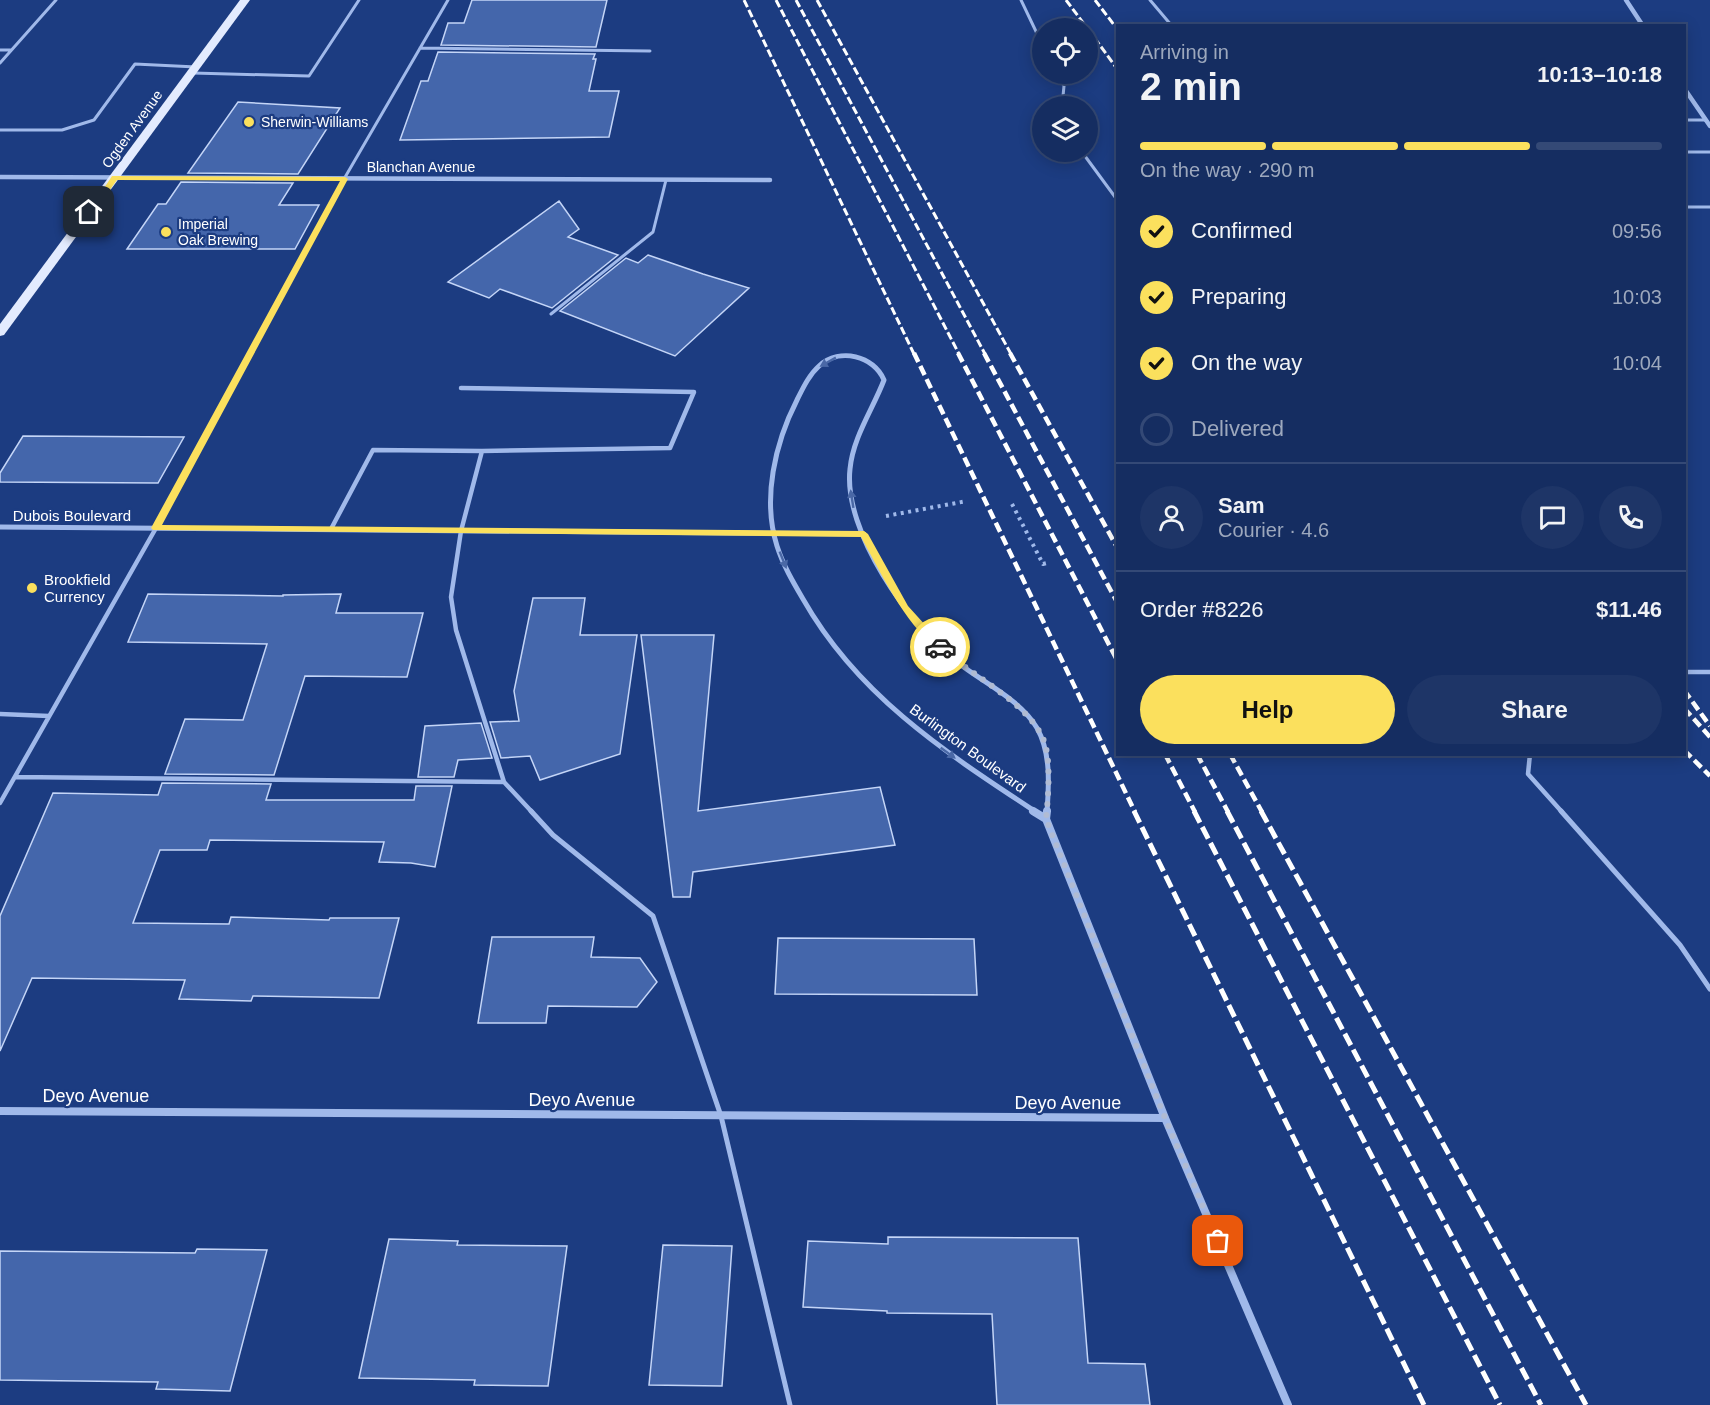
<!DOCTYPE html>
<meta charset="utf-8">
<style>
body{margin:0;font-family:Arial,sans-serif;background:#1e3567;color:#f1f3f6;height:100vh;display:flex;flex-direction:column;font-size:22px;white-space:nowrap}
*{box-sizing:border-box;margin:0}
p{font-size:20px;color:#9da8bd}
.icon{flex:none;width:33px;height:33px;fill:none;stroke:currentColor;stroke-width:2;stroke-linecap:round;stroke-linejoin:round}
.map{position:relative;flex:1;overflow:hidden}
.side{position:absolute;left:1116px;top:24px;width:570px;height:732px;display:flex;flex-direction:column;background:#152d61;border-radius:0px;box-shadow:0 3px 15px #0003,0 0 0 2px #344976}
.side>*{flex:none}
.controls{position:absolute;left:1032px;top:18px;display:grid;gap:12px}
.controls a{display:grid;place-items:center;width:66px;height:66px;border-radius:50%;background:#152d61;box-shadow:0 3px 15px #0003,0 0 0 2px #344976;font-size:30px}
.pin{position:absolute;display:grid;place-items:center;width:51px;height:51px;color:#fff;margin:-26px;border-radius:12px;box-shadow:0 3px 9px #0006}
.courier{position:absolute;display:grid;place-items:center;width:60px;height:60px;margin:-30px;border:4px solid #fbe05d;border-radius:50%;background:#fff;color:#222;box-shadow:0 2px 8px #0007}
.summary em{font-style:normal;font-weight:700}
.summary div{display:flex;flex-direction:column-reverse}
.summary{display:flex;align-items:center;justify-content:space-between;height:102px;padding:0 24px}
h1{font-size:39px;font-weight:700;line-height:45px}
.bar{display:grid;grid-template-columns:repeat(4,1fr);gap:9px 6px;align-content:center;height:72px;padding:0 24px}
.bar i{height:8px;border-radius:4px;background:#344976}
.bar .current{background:#fbe05d}
.bar p{grid-column:span 4}
.line{display:flex;align-items:center;gap:15px;padding:0 24px;border-top:2px solid #344976}
.line div{flex:1}
.round{display:grid;place-items:center;flex:none;width:63px;height:63px;border-radius:32px;background:#1e3567}
ol{padding:0 24px;list-style:none}
li{display:flex;align-items:center;gap:18px;height:66px}
li p{margin-inline-start:auto}
li .icon{padding:6px;border-radius:50%;background:#fbe05d;color:#111;stroke-width:4}
li:last-child{color:#9da8bd}
li i{width:33px;height:33px;border:3px solid #344976;border-radius:50%}
.action{display:flex;gap:12px;margin-top:auto;padding:12px 24px}
.action a{flex:1;height:69px;border-radius:36px;background:#fbe05d;color:#111;font-size:24px;font-weight:700;line-height:69px;text-align:center}
.action a+a{background:#1e3567;color:#f1f3f6}
.map>svg:first-child{display:block}
.building{fill:#4466ab;stroke:#c4d5f7;stroke-width:1.5}
.lines{fill:none;stroke-linecap:round;stroke-linejoin:round}
.path{stroke:#a0b9ea;stroke-width:4;stroke-dasharray:3 4.5;stroke-linecap:butt}
.lane-far2{stroke:#a0b9ea;stroke-width:3}
.lane-far1{stroke:#a0b9ea;stroke-width:4.5}
.lane{stroke:#a0b9ea;stroke-width:5}
.street-far2{stroke:#a0b9ea;stroke-width:4.5}
.street-far1{stroke:#a0b9ea;stroke-width:5}
.street{stroke:#a0b9ea;stroke-width:8}
.primary{fill:#e3ebfe;fill-rule:evenodd}
.rail-far2{stroke:#fff;stroke-width:3;stroke-dasharray:8 3;stroke-linecap:butt}
.rail-far1{stroke:#fff;stroke-width:4.5;stroke-dasharray:10 4.5;stroke-linecap:butt}
.rail{stroke:#fff;stroke-width:5;stroke-dasharray:13 5;stroke-linecap:butt}
.oneway{fill:#4a68a6}
.route{fill:#fbe05d}
.done{stroke:#b0bbd3;stroke-width:6;stroke-dasharray:0 10.8}
.poi-dot{fill:#fbe05d;stroke:#1c3c81;stroke-width:2}
.labels{text-anchor:middle;dominant-baseline:central;stroke-width:4.5;stroke-linejoin:round;paint-order:stroke}
.far-poi-label{font-size:14px;fill:#fff;stroke:#1c3c81;text-anchor:start}
.far-street-label{font-size:14px;fill:#fff;stroke:#1c3c81}
.street-label{font-size:15px;fill:#fff;stroke:#1c3c81}
.poi-label{font-size:15px;fill:#fff;stroke:#1c3c81;text-anchor:start}
.near-street-label{font-size:18px;fill:#fff;stroke:#1c3c81}
</style>
<div class="map">
<svg width="1710" height="1405" viewBox="0 0 1710 1405">
<rect width="100%" height="100%" fill="#1c3c81"/>
<path class="building" d="M472 0H607L596 47 441 45 448 23H464Z
M438 52 595 54 593 59H596L589 91H619L609 137 400 140 421 81H428Z
M238 102 340 108 298 174 188 173Z
M181 182 293 183 279 205H319L295 249H127L158 204H166Z
M559 201 579 229 568 237 618 255 552 308 500 289 489 298 448 282Z
M648 255 703 274 749 288 675 356 560 311 626 258 638 263Z
M23 436 184 437 158 483 0 482V473Z
M148 594 283 596V595L341 594 336 613H423L407 677 305 676 274 775 165 774 185 719 243 720 267 644 128 642Z
M533 598H585L580 635H637L620 754 540 780 530 756 501 758 490 722 519 721 514 691Z
M641 635H714L698 811 880 787 895 845 693 872 690 897H673Z
M481 723 492 758 458 760 454 777H418L425 726Z
M162 783 271 784 266 800H414L416 786H452L435 867 411 863 379 862 384 842 210 840 207 850H160L133 923 229 924 231 917 329 920 330 918H399L379 998 253 996 251 1001 179 999 185 980 32 978 0 1051V916L53 793 158 795Z
M492 937H594L591 957 640 958 657 982 637 1007 548 1006 546 1023H478Z
M778 938 974 939 977 995 775 994Z
M888 1237 1078 1238 1088 1363 1145 1364 1150 1405H997L992 1314 887 1313V1311L803 1307 808 1241 888 1244Z
M389 1239 458 1241 457 1245 567 1246 548 1386 474 1385 475 1380 359 1378Z
M663 1245 732 1246 722 1386 649 1385Z
M197 1249 267 1250 230 1391 156 1389 158 1382 0 1380V1251L195 1253Z"/>
<g class="lines">
<path class="path" d="M1012 504 1043 564 1047 563
M886 516 967 501"/>
<path class="lane-far2" d="M1021 0 1042 44
M1150 0 1172 26
M420 48 650 51
M0 50H11
M0 63 56 0
M193 73 309 76 359 0
M1057 74 1064 86 1062 106
M1684 120H1706
M0 130H62L94 120 135 64 196 67
M1082 152 1118 201
M1684 152H1710
M1684 207H1710
M551 314 653 232 666 180
M250 354 344 179 448 0"/>
<path class="lane-far1" d="M461 388 694 392 670 448 482 451 461 531 451 597 456 630 504 782 532 812
M331 529 373 450 482 451
M1684 672H1710
M0 714 49 716
M1530 754 1528 774 1562 812
M15 777 504 782
M0 803 156 528 250 353"/>
<path class="lane" d="M531 811 553 835 653 916 721 1116 790 1405
M1561 811 1680 945 1710 989"/>
<path class="street-far2" d="M1626 0 1643 26
M1684 88 1710 126
M0 177 770 180"/>
<path class="street-far1" d="M0 527 864 534
M1036 812C945 752 858 696 803 599 793 582 783 565 777 546 762 499 775 443 797 400 803 388 809 375 819 366 840 347 874 356 884 380 873 409 853 437 850 469 843 531 909 625 957 662 982 682 1020 699 1037 728 1051 753 1049 784 1047 812"/>
<path class="street" d="M1033 811 1046 819
M1046 819 1165 1118 1288 1405
M1046 819 1047 811
M0 1111 1165 1118"/>
<path class="primary" d="M240 0H250L4 335 0 336V324Z"/>
<path class="rail-far2" d="M744 0 914 354
M776 0 959 354
M796 0 985 354
M817 0 1011 354
M1066 0 1087 28
M1095 0 1118 30
M1088 29 1118 70"/>
<path class="rail-far1" d="M914 353 1135 812
M958 353 1118 662
M984 353 1118 604
M1010 353 1118 549
M1684 690 1710 726
M1684 708 1710 737
M1684 750 1710 776
M1165 754 1195 812
M1197 754 1228 812
M1230 754 1262 812"/>
<path class="rail" d="M1134 811 1424 1405
M1194 811 1500 1405
M1227 811 1541 1405
M1261 811 1586 1405"/>
</g>
<defs><path id="oneway-solid" d="M-6-.8H1V-3.2L6.5 0L1 3.2V.8H-6Z" transform="scale(1.5)"/></defs>
<g class="oneway">
<use href="#oneway-solid" transform="translate(828 362) rotate(151)"/>
<use href="#oneway-solid" transform="translate(852 499) rotate(-99)"/>
<use href="#oneway-solid" transform="translate(783 560) rotate(68)"/>
<use href="#oneway-solid" transform="translate(948 753) rotate(36)"/>
</g>
<path class="route" d="M112 176 345 177 348 179 162 525 864 531 868 534 908 606 945 647 940 651 937 650C902 618 883 577 861 537L153 530 151 528 340 181 117 180 92 214H87Z"/>
<g class="lines">
<path class="done" d="M940 647C970 675 1034 706 1045 744 1051 764 1048 799 1046 819L1165 1118 1218 1241"/>
</g>
<g class="poi-dot">
<circle cx="249" cy="122" r="6"/>
<circle cx="166" cy="232" r="6"/>
<circle cx="32" cy="588" r="6"/>
</g>
<g class="labels">
<g class="far-poi-label">
<text x="261" y="122">Sherwin-Williams</text>
<text x="178" y="224">Imperial<tspan x="178" dy="16">Oak Brewing</tspan></text>
</g>
<g class="far-street-label">
<text transform="translate(132 129) rotate(-54)">Ogden Avenue</text>
<text x="421" y="167">Blanchan Avenue</text>
</g>
<g class="street-label">
<text x="72" y="515">Dubois Boulevard</text>
<text transform="translate(968 748) rotate(36)">Burlington Boulevard</text>
</g>
<g class="poi-label">
<text x="44" y="579">Brookfield<tspan x="44" dy="17">Currency</tspan></text>
</g>
<g class="near-street-label">
<text x="96" y="1096">Deyo Avenue</text>
<text x="582" y="1100">Deyo Avenue</text>
<text x="1068" y="1103">Deyo Avenue</text>
</g>
</g>
</svg>
<div class="controls">
<a><svg class="icon" aria-label="locate" viewBox="0 0 24 24"><circle cx="12" cy="12" r="6"/><path d="M12 2v4M12 18v4M2 12h4M18 12h4"/></svg></a>
<a><svg class="icon" aria-label="layers" viewBox="0 0 24 24"><path d="M12 4l9 5-9 5-9-5zM3 14l9 5 9-5"/></svg></a>
</div>
<div class="pin" style="left:1218px;top:1241px;background:#ea580c"><svg class="icon" aria-label="bag" viewBox="0 0 24 24"><path d="M5 8h14l-1 12H6zM9 8a3 3 0 0 1 6 0"/></svg></div>
<div class="pin" style="left:89px;top:212px;background:#1f2937"><svg class="icon" aria-label="home" viewBox="0 0 24 24"><path d="M3 11l9-7 9 7M6 9v11h12V9"/></svg></div>
<div class="courier" style="left:940px;top:647px"><svg class="icon" aria-label="car" viewBox="0 0 24 24"><path d="M5 17H2v-5l4-1 3-4h7l3 4 3 1v5h-3M9 17h6M6 11h13"/><circle cx="7" cy="17" r="2"/><circle cx="17" cy="17" r="2"/></svg></div>
<section class="side">
<div class="summary"><div><h1>2 min</h1><p>Arriving in</p></div><em>10:13–10:18</em></div>
<div class="bar"><i class="current"></i><i class="current"></i><i class="current"></i><i></i><p>On the way · 290 m</p></div>
<ol>
<li><svg class="icon" aria-label="check" viewBox="0 0 24 24"><path d="M5 12l5 5 9-10"/></svg>Confirmed<p>09:56</p></li>
<li><svg class="icon" aria-label="check" viewBox="0 0 24 24"><path d="M5 12l5 5 9-10"/></svg>Preparing<p>10:03</p></li>
<li><svg class="icon" aria-label="check" viewBox="0 0 24 24"><path d="M5 12l5 5 9-10"/></svg>On the way<p>10:04</p></li>
<li><i></i>Delivered</li>
</ol>
<div class="line" style="height:108px"><a class="round"><svg class="icon" aria-label="person" viewBox="0 0 24 24"><circle cx="12" cy="8" r="4"/><path d="M4 21q1-7 8-7t8 7"/></svg></a><div><b>Sam</b><p>Courier · 4.6</p></div><a class="round"><svg class="icon" aria-label="chat" viewBox="0 0 24 24"><path d="M4 5h16v11H9l-5 4z"/></svg></a><a class="round"><svg class="icon" aria-label="phone" viewBox="0 0 24 24"><path d="M5 4h4l2 5-3 2q2 4 5 5l2-3 5 2v4C11 20 4 13 5 4z"/></svg></a></div>
<div class="line" style="height:78px"><div>Order #8226</div><b>$11.46</b></div>
<div class="action"><a>Help</a><a>Share</a></div>
</section>
</div>
